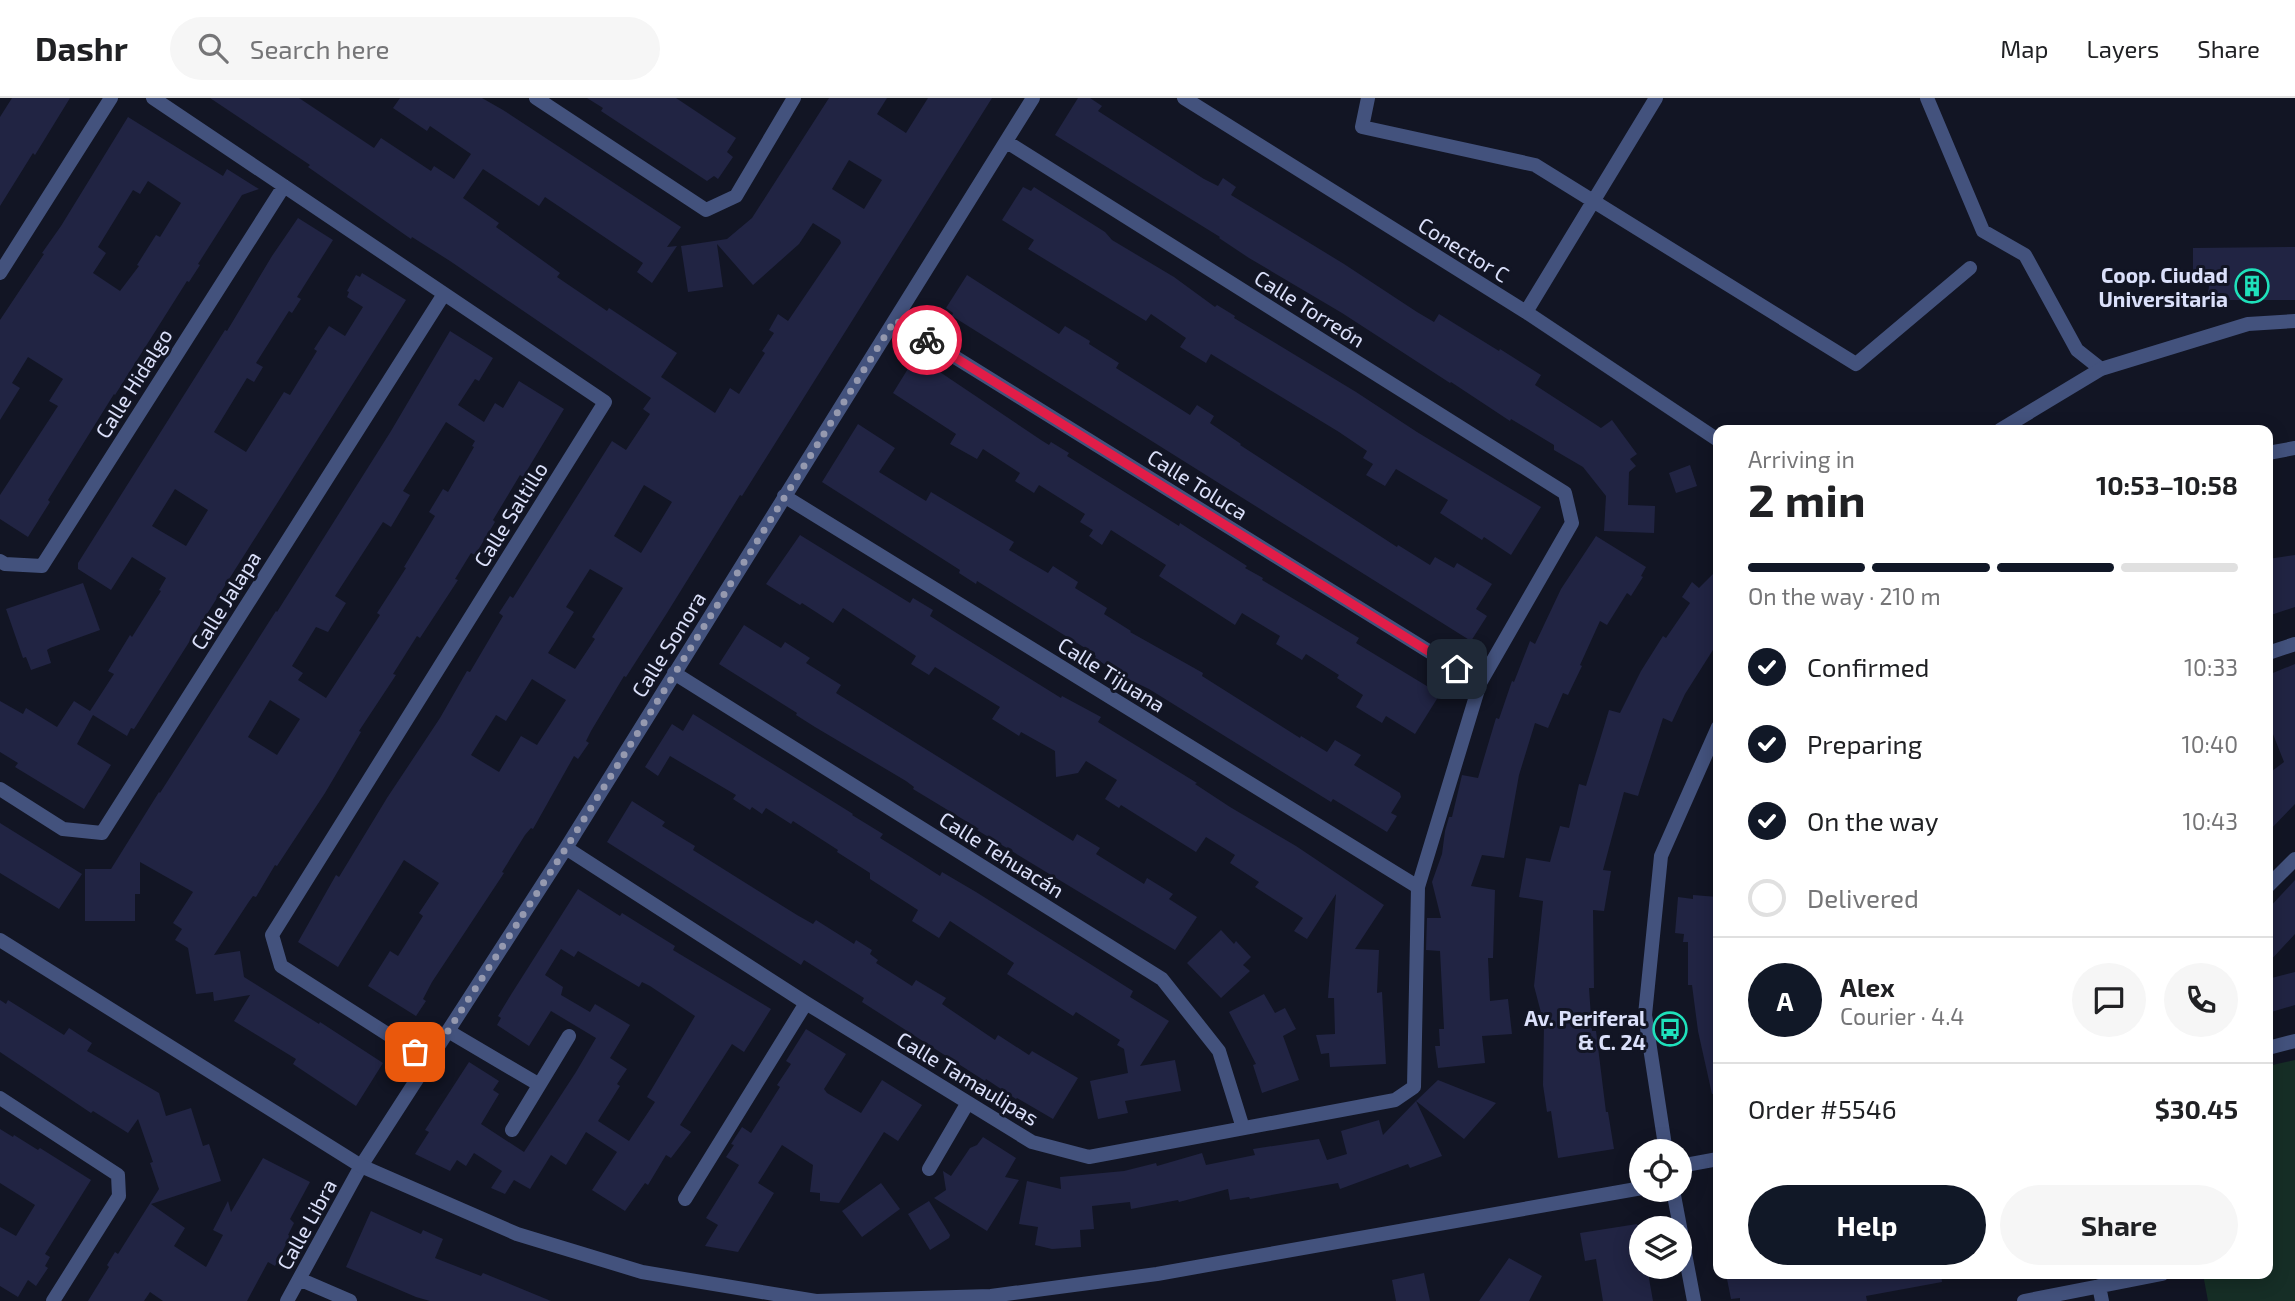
<!DOCTYPE html>
<meta charset="utf-8">
<style>
body{margin:0;font-family:"Exo 2",sans-serif;background:#f6f6f6;color:#202124;height:100vh;display:flex;flex-direction:column;font-size:26px;white-space:nowrap}
*{box-sizing:border-box;margin:0}
p{font-size:23px;color:#757577}
.icon{flex:none;width:38px;height:38px;fill:none;stroke:currentColor;stroke-width:2;stroke-linecap:round;stroke-linejoin:round}
.map{position:relative;flex:1;overflow:hidden}
.sheet{position:absolute;left:1713px;top:327px;width:560px;height:854px;display:flex;flex-direction:column;background:#fff;border-radius:14px;box-shadow:0 4px 18px #0003}
.sheet>*{flex:none}
.tools{position:absolute;left:1629px;top:1041px;display:grid;gap:14px}
.tools a{display:grid;place-items:center;width:63px;height:63px;border-radius:50%;background:#fff;box-shadow:0 4px 18px #0003;font-size:35px}
.pin{position:absolute;display:grid;place-items:center;width:60px;height:60px;color:#fff;margin:-30px;border-radius:14px;box-shadow:0 4px 10px #0006}
.courier{position:absolute;display:grid;place-items:center;width:70px;height:70px;margin:-35px;border:5px solid #e11d48;border-radius:50%;background:#fff;color:#222;box-shadow:0 2px 9px #0007}
.head em{font-style:normal;font-weight:700}
.head div{display:flex;flex-direction:column-reverse}
.head{display:flex;align-items:center;justify-content:space-between;height:119px;padding:0 35px}
h1{font-size:46px;font-weight:700;line-height:52px}
.bar{display:grid;grid-template-columns:repeat(4,1fr);gap:10px 7px;align-content:center;height:84px;padding:0 35px}
.bar i{height:9px;border-radius:5px;background:#e0e0e0}
.bar .selected{background:#111827}
.bar p{grid-column:span 4}
.line{display:flex;align-items:center;gap:18px;padding:0 35px;border-top:2px solid #e0e0e0}
.line div{flex:1}
.round{display:grid;place-items:center;flex:none;width:74px;height:74px;border-radius:37px;background:#f6f6f6}
ol{padding:0 35px;list-style:none}
li{display:flex;align-items:center;gap:21px;height:77px}
li p{margin-inline-start:auto}
li .icon{padding:7px;border-radius:50%;background:#111827;color:#fff;stroke-width:4}
li:last-child{color:#757577}
li i{width:38px;height:38px;border:4px solid #e0e0e0;border-radius:50%}
.button{display:flex;gap:14px;margin-top:auto;padding:14px 35px}
.button a{flex:1;height:80px;border-radius:42px;background:#111827;color:#fff;font-size:28px;font-weight:700;line-height:80px;text-align:center}
.button a+a{background:#f6f6f6;color:#202124}
header{display:flex;align-items:center;gap:42px;box-sizing:border-box;height:98px;padding:0 35px;background:#fff;border-bottom:2px solid #e0e0e0}
header strong{font-size:33px}
nav{display:flex;gap:38px;margin-inline-start:auto;font-size:24px}
.search{width:490px;height:63px;background:#f6f6f6;display:flex;align-items:center;gap:18px;box-sizing:border-box;padding:0 24px;border-radius:38px;color:#757577;font-size:26px}
.map>svg:first-child{display:block}
.green{fill:#162e26}
.building{fill:#212443;fill-rule:evenodd}
.lines{fill:none;stroke-linecap:round;stroke-linejoin:round}
.minor{stroke:#43527d;stroke-width:14}
.tertiary{stroke:#43527d;stroke-width:14}
.done{stroke:#9599af;stroke-width:7;stroke-dasharray:0 12.6}
.route{stroke:#e11d48;stroke-width:9}
.labels{text-anchor:middle;dominant-baseline:central;stroke-width:6;stroke-linejoin:round;paint-order:stroke}
.street-label{font-size:21px;fill:#dbe0fa;stroke:#121524}
.poi-label{font-size:21px;font-weight:bold;fill:#dbe0fa;stroke:#121524;text-anchor:end}
</style>
<header>
<strong>Dashr</strong>
<div class="search"><svg class="icon" aria-label="search" viewBox="0 0 24 24"><circle cx="10" cy="10" r="6"/><path d="M15 15l6 6"/></svg>Search here</div>
<nav><a>Map</a><a>Layers</a><a>Share</a></nav>
</header>
<div class="map">
<svg width="2295" height="1203" viewBox="0 0 2295 1203">
<rect width="100%" height="100%" fill="#121524"/>
<path class="green" d="M2295 962V1203H2208L2203 1176H2268V968Z"/>
<path class="building" d="M12 0H70L35 57 33 55 0 108V19Z
M210 0H299L374 50 381 40 431 73 434 68 454 81 471 56 430 28 427 33 393 10 400 0H482L503 12 681 129 667 149 677 148 652 185 637 174 643 165 545 99 539 108 483 71 463 100 499 125 496 129 560 175 557 179 607 213 609 210 677 255 661 279 715 315 730 290 739 296 765 255 762 253 774 235 769 232 778 216 788 223 841 145 840 142 813 125 799 146 753 187 717 146 723 189 688 194 681 148 727 141 752 120 829 0H887L877 16 906 35 928 0H992L742 398 740 397 667 515 626 579 624 578 591 633 586 643 589 645 578 661 574 658 533 731 531 730 525 737 502 774 504 775 432 884 423 901 426 903 416 918 368 888 390 853 398 858 423 818 419 815 439 785 404 762 338 869 298 844 336 777 339 779 387 700 440 620 467 573 470 574 503 518 499 515 510 498 513 500 612 343 626 352 650 316 643 311 651 300 450 163 412 139 411 141 308 69 310 67ZM849 62 882 82 864 111 832 91ZM644 387 672 404 641 455 614 438ZM590 471 623 490 592 539 595 541 575 571 548 555 574 514 566 509ZM532 581 566 602 537 647 521 638 499 674 471 657 496 617 506 623Z
M587 0H676L736 40 727 54 733 59 718 81 714 78 707 83 601 13 603 10Z
M1078 0H1090L1102 8 1098 13 1204 81 1218 88 1223 80 1236 89 1231 97 1344 166 1417 214 1434 224 1439 216 1499 253 1500 251 1541 277 1535 287 1601 330 1612 322 1637 356 1630 361 1636 368 1629 374 1628 407 1655 408 1654 435 1604 433 1606 398 1583 369 1554 352V347L1511 321 1510 323 1451 284 1450 285 1342 215 1249 160 1219 140 1220 139 1055 37Z
M128 19 223 78 227 71 259 91 242 97 198 166 200 167 189 184 187 183 115 297 114 296 48 402 50 404 28 439 0 421V397L58 308 49 303 63 281 28 259 12 285 20 290 0 322V222L44 156 42 155 61 128ZM148 83 181 105 160 139 156 137 137 167 139 168 120 193 93 175 106 155 98 149 133 92 140 96Z
M1023 89 1031 93 1034 89 1105 134 1112 142 1174 179 1215 209 1217 207 1235 218 1234 220 1356 294 1417 334 1541 409 1511 457 1484 439 1482 442 1440 415 1448 402 1396 371 1385 388 1366 377 1373 366 1363 360 1367 353 1339 334 1211 256 1206 265 1180 249 1186 240 1151 216 1146 223 1028 151 1034 142 1002 122Z
M298 120 333 142 297 199 301 201 292 215 289 213 256 265 263 269 254 284 247 280 214 334 246 354 284 294 290 297 317 253 314 251 329 228 345 238 363 209 347 199 349 194 347 193 356 177 360 179 362 175 406 202 134 631 131 630 127 638 93 617 77 646 111 667 84 711 15 669 18 665 0 654V603L23 616 26 610 57 629 74 603 90 613 114 576 108 573 130 537 132 539 161 493 159 492 166 480 132 459 111 492 78 471V465L225 232 227 233 272 158ZM175 391 208 412 186 448 152 428Z
M2295 149V202H2207L2211 175 2193 172V150Z
M967 177 1059 236 1065 228 1090 243 1089 246 1119 265 1116 270 1190 317 1197 307 1214 318 1210 325 1241 346 1240 347 1397 449 1398 447 1430 467 1435 459 1454 470 1457 465 1492 486 1476 511 1487 518 1471 543 952 218 953 215 946 210Z
M450 233 493 260 479 283 475 281 458 307 484 324 495 305 503 310 519 283 564 311 523 379 520 377 493 422 495 424 475 457 471 455 455 481 458 482 420 540 417 538 393 576 396 577 359 633 361 634 325 695 277 768 275 767 256 799 253 798 248 805 214 857 240 853 244 879 319 926 320 924 383 965 356 1008 293 966 296 961 234 923 250 897 214 903 213 894 196 896 188 850 175 842 182 831 173 825 193 794 140 764V796H135V823H85V771H111L159 694 160 695 276 513 277 514 391 333ZM446 324 475 343 472 348 474 349 448 394 443 391 429 414 435 418 404 469 406 470 377 515 380 517 326 600 298 582 303 575 292 568 316 529 328 534 346 505 335 498 383 424 391 429 410 397 403 393ZM270 602 300 621 277 657 248 639Z
M914 261 924 267 925 264 1041 342 1049 347 1051 344 1069 355 1067 358 1179 428 1180 425 1200 438 1247 468 1245 470 1263 480 1262 482 1359 540 1356 545 1440 596 1415 636 1386 618 1382 625 1356 609 1363 597 1337 580 1339 577 1306 556 1302 562 1276 546 1280 538 1242 515 1235 527 1159 478 1166 467 1111 432 1102 447 1089 438 1093 432 1080 424 1085 416 1039 387 1034 395 1015 383 1020 375 983 351 977 361 950 346 956 336 893 295Z
M858 326 895 350 879 374 926 403 931 394 1014 444 1009 452 1048 475 1053 468 1078 484 1075 490 1107 510 1104 516 1131 533 1130 534 1203 575 1202 578 1300 640 1301 638 1327 654 1335 642 1361 657 1354 667 1400 695 1401 699 1391 715 1397 718 1387 734 1333 701 1331 704 1149 591 1122 578 1095 560 1096 558 1090 553 977 483 976 486 959 475 960 472 822 384Z
M1690 367 1697 388 1676 395 1669 375Z
M800 437 910 505 913 500 933 512 930 518 955 534 1061 600 1062 598 1101 619 1098 624 1197 685 1195 686 1230 709 1296 748 1384 807 1355 851 1379 852 1377 895 1382 894 1386 966 1330 969 1329 955 1321 956 1316 937 1335 936 1334 900H1328L1336 796 1307 841 1294 833 1303 820 1255 789 1259 784 1230 765 1235 757 1206 739 1196 754 1121 707 1119 710 1105 701 1117 682 1086 663 1078 675 1056 679 1055 653 1021 634 1019 638 992 621 1000 609 935 569 929 577 911 566 916 558 843 510 833 525 802 505 800 507 766 486Z
M1596 438 1646 469 1641 478 1643 479 1631 498 1627 495 1607 527 1600 523 1580 567 1582 568 1568 597 1563 595 1548 630 1535 625 1519 677 1504 760 1482 757 1471 788 1495 792 1493 860H1488L1490 903 1508 901 1512 936 1482 938 1485 965 1438 970 1435 948H1440L1439 931H1444L1440 853 1426 852 1427 820H1441L1432 784 1442 756 1445 733 1449 719H1452L1462 677 1478 680 1496 620 1499 621 1512 583 1514 584 1530 543 1535 546 1561 491Z
M2295 457V509L2268 518V461Z
M1718 471V544L1685 596 1672 624 1663 620 1638 698 1624 694 1603 772 1611 773 1604 813 1593 812 1594 890H1589L1592 933H1596L1606 1014H1608L1614 1051 1558 1060 1551 1013 1547 1014 1543 987 1544 926 1534 888 1543 803 1519 799 1526 760 1550 764 1560 728 1569 730 1579 686 1586 688 1609 612 1620 615 1641 573 1663 538 1666 540 1690 505 1682 499 1692 484 1699 490Z
M83 485 100 532 50 550 47 552 51 565 31 572 26 559 23 560 6 511Z
M744 527 781 550 785 544 810 560 806 565 841 587 836 595 1073 743 1077 736 1100 750 1096 756 1144 786 1147 780 1173 796 1169 801 1197 819 1175 852 977 732 979 731 913 691 914 689 906 683 815 629 796 617 797 615 719 566Z
M2295 566V706L2268 734V676L2284 664 2271 631 2268 632V577Z
M693 616 853 716 852 717 883 736 880 740 909 758 940 778 942 774 976 794 1133 893 1130 899 1169 923 1140 968 1175 962 1181 993 1125 1003 1128 1015 1098 1021 1090 983 1128 975 1124 951 1117 947 1120 942 1076 914 1073 918 1007 876 1014 865 950 823 939 840 912 823 918 812 870 781V775L837 754 838 752 793 723 791 726 766 710 762 716 752 709 750 712 733 701 736 697 670 658 658 678 645 669 672 626 683 633Z
M632 703 665 724 662 728 695 748 693 752 797 817 813 826 816 822 854 846 856 842 872 852 870 856 878 862 876 865 912 888 916 882 946 900 942 906 995 942 998 937 1029 957 1032 953 1078 980 1053 1021 1017 1000 1016 1001 986 981 985 983 862 904 864 900 804 862 801 867 607 744Z
M0 725 82 776 59 811 0 775Z
M2295 782V836L2268 865V811Z
M578 791 620 818 622 815 646 830 675 848 673 852 771 911 744 954 732 946 680 1027 691 1034 671 1060 666 1057 648 1087 645 1085 625 1113 592 1092 617 1054 586 1034 566 1067 551 1057 530 1091 514 1082 505 1096 491 1090 502 1073 474 1055 466 1068 457 1062 450 1073 415 1056 429 1034 425 1032 469 964 499 983 493 992 499 996 481 1026 524 1054 576 974 596 940 551 913 529 948 497 927 501 920 498 918 512 895ZM561 851 574 859 578 853 639 889 642 884 650 888 695 918 647 999 655 1004 629 1043 598 1023 620 988 617 986 627 971 610 960 630 927 595 906 590 914 561 897 563 889 545 877Z
M1693 797 1718 799V995L1712 996 1698 933 1692 887H1688V844H1683L1684 836 1675 835 1678 799 1693 801Z
M1221 832 1234 846 1236 843 1251 859 1243 867 1250 873 1221 900 1187 865Z
M2295 874V907L2268 915V881Z
M1264 896 1275 915 1285 910 1296 931 1283 938 1299 982 1262 995 1253 967 1256 966 1229 914Z
M0 902 6 906 8 902 64 937 69 930 92 945 87 953 159 995 166 1018 191 1010 203 1048 209 1046 221 1083 151 1106 185 1130 174 1148 206 1169 223 1137 213 1132 228 1103 231 1114 263 1060 310 1084 290 1121 294 1125 288 1137 290 1138 275 1168 268 1164 247 1203H163L150 1194 144 1203H88L109 1169 107 1167 115 1154 118 1156 159 1091 150 1065 153 1064 138 1021 128 1035 93 1013 91 1015 0 954Z
M806 931 846 956 824 991 827 995 861 1015 882 982 922 1007 898 1043 884 1034 839 1105 820 1103V1095L810 1094 813 1067 782 1047 758 1085 774 1095 738 1154 705 1148 718 1127 706 1120 739 1067 726 1059 734 1047 731 1046 742 1029 751 1035 780 989 777 987 791 966 786 963Z
M1438 982 1496 1005 1464 1041 1416 1003Z
M1416 1003 1442 1058 1410 1070 1408 1066 1340 1091 1338 1085 1250 1101 1249 1099 1230 1102 1228 1091 1179 1104 1178 1102 1131 1111 1130 1104 1092 1108 1094 1131 1080 1132 1081 1149 1052 1151 1035 1147 1038 1129 1019 1126 1027 1083 1061 1091 1060 1079 1124 1073 1156 1065 1157 1068 1202 1055 1206 1067 1255 1057 1253 1051 1319 1041 1327 1062 1347 1056 1341 1033 1379 1022 1383 1037Z
M0 1031 13 1039 14 1037 38 1052 40 1050 91 1082 45 1156 50 1159 45 1168 48 1170 36 1188 28 1182 18 1199 0 1188V1129L16 1138 35 1107 0 1085Z
M983 1039 1016 1060 1005 1079 1019 1082 987 1133 934 1100 946 1092 943 1073 951 1078 970 1050 977 1047Z
M881 1085 900 1111 862 1139 842 1113Z
M929 1103 950 1137 949 1140 930 1152 908 1116Z
M371 1113 421 1136 423 1132 443 1141 435 1160 481 1178 483 1175 551 1203H430L416 1199 346 1169Z
M1637 1126 1642 1169H1647L1653 1203H1603L1596 1161 1585 1163 1580 1135Z
M1509 1160 1542 1178 1529 1203H1479Z
M1424 1175 1430 1203H1396L1392 1182Z
M1726 1176H1941L1942 1184 1866 1198 1867 1203H1740V1200L1731 1201Z"/>
<g class="lines">
<path class="minor" d="M153 0 605 304 272 837 281 868 428 962
M536 0 706 112 736 98 794 0
M1184 0 1526 214 1718 342
M1368 0 1362 29 1535 67 1856 266 1970 170
M1927 0 1983 133 2025 157 2077 252 2101 271
M0 175 111 0
M1526 214 1656 0
M895 222 1480 585
M2268 355 2295 350
M784 398 1418 789
M0 463 5 466 42 468 284 88
M2268 555 2295 546
M674 575 1162 881 1219 953 1243 1030
M0 691 63 731 102 735 444 196
M566 750 806 905 1032 1044 1089 1059 1395 1002 1414 989 1418 789 1480 585 1572 425 1565 395 1007 44
M2268 788 2295 761
M448 933 538 986
M2268 950 2295 943
M0 1000 118 1077 119 1098 53 1203
M512 1032 569 938
M1680 1068 1718 1061
M929 1071 967 1006
M685 1101 806 905
M299 1181 350 1203
M2099 1188 2102 1203
M287 1203 361 1068 566 750 1033 0
M2024 1203 2162 1176"/>
<path class="tertiary" d="M2000 332 2101 271 2248 226 2295 223
M0 842 361 1068 517 1136 642 1174 816 1203 991 1198 1157 1176 1642 1090
M1666 1054 1645 917 1661 758 1718 629
M1673 1092 1694 1203"/>
</g>
<g class="lines">
<path class="done" d="M415 954 428 962 448 933 566 750 895 222 927 242"/>
<path class="route" d="M927 242 1457 571"/>
</g>
<defs>
<symbol id="building-ring" viewBox="-11 -11 22 22"><circle r="9.5" fill="#121524" stroke="#1fe1bb" stroke-width="1.5"/><path d="M-4-6H4V6H1V3H-1V6H-4ZM-2.5-4.3h1.7v1.8h-1.7ZM.8-4.3h1.7v1.8H.8ZM-2.5-1h1.7V.8h-1.7ZM.8-1h1.7V.8H.8Z" fill="#1fe1bb"/></symbol>
<symbol id="bus-ring" viewBox="-11 -11 22 22"><circle r="9.5" fill="#121524" stroke="#1fe1bb" stroke-width="1.5"/><path d="M-5-6H5V4H4V6H2V4H-2V6H-4V4H-5ZM-3.5-4V0h7V-4ZM-3.5 1.2v1.5H-2V1.2ZM2 1.2v1.5H3.5V1.2Z" fill="#1fe1bb"/></symbol>
</defs>
<g fill-rule="evenodd">
<use href="#building-ring" x="2233" y="169" width="38" height="38"/>
<use href="#bus-ring" x="1651" y="912" width="38" height="38"/>
</g>
<g class="labels">
<g class="street-label">
<text transform="translate(1464 151) rotate(32)">Conector C</text>
<text transform="translate(1310 210) rotate(32)">Calle Torreón</text>
<text transform="translate(133 285) rotate(-58)">Calle Hidalgo</text>
<text transform="translate(1198 386) rotate(32)">Calle Toluca</text>
<text transform="translate(510 416) rotate(-58)">Calle Saltillo</text>
<text transform="translate(225 502) rotate(-58)">Calle Jalapa</text>
<text transform="translate(668 546) rotate(-58)">Calle Sonora</text>
<text transform="translate(1112 576) rotate(32)">Calle Tijuana</text>
<text transform="translate(1002 756) rotate(32)">Calle Tehuacán</text>
<text transform="translate(968 980) rotate(31)">Calle Tamaulipas</text>
<text transform="translate(306 1126) rotate(-61)">Calle Libra</text>
</g>
<g class="poi-label">
<text x="2228" y="176">Coop. Ciudad<tspan x="2228" dy="24">Universitaria</tspan></text>
<text x="1646" y="919">Av. Periferal<tspan x="1646" dy="24">&amp; C. 24</tspan></text>
</g>
</g>
</svg>
<div class="tools">
<a><svg class="icon" aria-label="locate" viewBox="0 0 24 24"><circle cx="12" cy="12" r="6"/><path d="M12 2v4M12 18v4M2 12h4M18 12h4"/></svg></a>
<a><svg class="icon" aria-label="layers" viewBox="0 0 24 24"><path d="M12 4l9 5-9 5-9-5zM3 14l9 5 9-5"/></svg></a>
</div>
<div class="pin" style="left:415px;top:954px;background:#ea580c"><svg class="icon" aria-label="bag" viewBox="0 0 24 24"><path d="M5 8h14l-1 12H6zM9 8a3 3 0 0 1 6 0"/></svg></div>
<div class="pin" style="left:1457px;top:571px;background:#1f2937"><svg class="icon" aria-label="home" viewBox="0 0 24 24"><path d="M3 11l9-7 9 7M6 9v11h12V9"/></svg></div>
<div class="courier" style="left:927px;top:242px"><svg class="icon" aria-label="bike" viewBox="0 0 24 24"><circle cx="6" cy="16" r="4"/><circle cx="18" cy="16" r="4"/><path d="M6 16l4-8h5l3 8M10 8l3 8H6M13 5h3"/></svg></div>
<section class="sheet">
<div class="head"><div><h1>2 min</h1><p>Arriving in</p></div><em>10:53–10:58</em></div>
<div class="bar"><i class="selected"></i><i class="selected"></i><i class="selected"></i><i></i><p>On the way · 210 m</p></div>
<ol>
<li><svg class="icon" aria-label="check" viewBox="0 0 24 24"><path d="M5 12l5 5 9-10"/></svg>Confirmed<p>10:33</p></li>
<li><svg class="icon" aria-label="check" viewBox="0 0 24 24"><path d="M5 12l5 5 9-10"/></svg>Preparing<p>10:40</p></li>
<li><svg class="icon" aria-label="check" viewBox="0 0 24 24"><path d="M5 12l5 5 9-10"/></svg>On the way<p>10:43</p></li>
<li><i></i>Delivered</li>
</ol>
<div class="line" style="height:126px"><b class="round" style="background:#111827;color:#fff">A</b><div><b>Alex</b><p>Courier · 4.4</p></div><a class="round"><svg class="icon" aria-label="chat" viewBox="0 0 24 24"><path d="M4 5h16v11H9l-5 4z"/></svg></a><a class="round"><svg class="icon" aria-label="phone" viewBox="0 0 24 24"><path d="M5 4h4l2 5-3 2q2 4 5 5l2-3 5 2v4C11 20 4 13 5 4z"/></svg></a></div>
<div class="line" style="height:91px"><div>Order #5546</div><b>$30.45</b></div>
<div class="button"><a>Help</a><a>Share</a></div>
</section>
</div>
